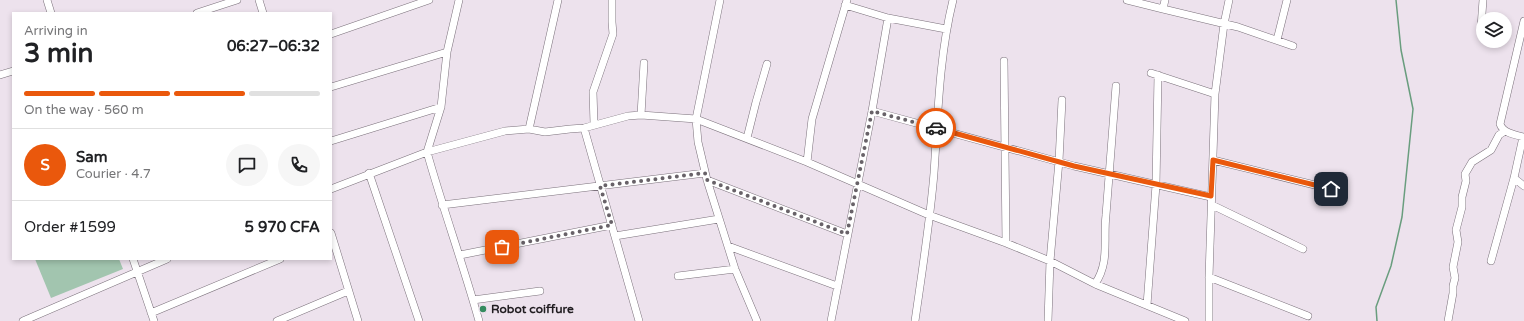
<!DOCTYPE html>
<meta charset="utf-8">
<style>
body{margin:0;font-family:"Varela Round",sans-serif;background:#f6f6f6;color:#202124;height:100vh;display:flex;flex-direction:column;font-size:15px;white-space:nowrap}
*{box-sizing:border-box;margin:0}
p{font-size:13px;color:#757577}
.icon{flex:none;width:22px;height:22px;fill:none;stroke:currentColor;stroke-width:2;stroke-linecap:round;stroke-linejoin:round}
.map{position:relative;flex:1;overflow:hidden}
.sheet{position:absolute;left:12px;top:12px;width:320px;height:248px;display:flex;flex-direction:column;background:#fff;border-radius:0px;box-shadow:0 2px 6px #0003}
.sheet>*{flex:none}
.controls{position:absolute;left:1476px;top:12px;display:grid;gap:8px}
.controls a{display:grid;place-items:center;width:36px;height:36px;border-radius:50%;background:#fff;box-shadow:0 2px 6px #0003;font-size:20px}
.pin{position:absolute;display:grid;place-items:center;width:34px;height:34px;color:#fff;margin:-17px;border-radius:8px;box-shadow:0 2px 6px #0006}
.courier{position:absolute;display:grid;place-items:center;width:40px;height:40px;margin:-20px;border:3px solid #ea580c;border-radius:50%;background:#fff;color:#222;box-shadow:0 1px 5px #0007}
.headline em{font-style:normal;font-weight:700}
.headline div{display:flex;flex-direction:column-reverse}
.headline{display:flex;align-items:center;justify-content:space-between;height:68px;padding:0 12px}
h1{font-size:26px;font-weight:700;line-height:30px}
.bar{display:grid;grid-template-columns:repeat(4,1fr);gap:6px 4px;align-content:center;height:48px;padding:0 12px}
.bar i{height:5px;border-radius:3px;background:#e0e0e0}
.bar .selected{background:#ea580c}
.bar p{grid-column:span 4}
.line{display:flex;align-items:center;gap:10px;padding:0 12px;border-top:1px solid #e0e0e0}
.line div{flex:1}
.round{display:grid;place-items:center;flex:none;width:42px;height:42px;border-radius:21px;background:#f6f6f6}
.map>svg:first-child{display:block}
.green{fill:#a2c5af}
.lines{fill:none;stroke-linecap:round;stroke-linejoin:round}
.stream{stroke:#699d7e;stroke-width:1.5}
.minor-casing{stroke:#7b717b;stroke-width:8}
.minor{stroke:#fff;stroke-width:7}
.done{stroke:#686268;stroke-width:4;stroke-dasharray:0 7.2}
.route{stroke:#ea580c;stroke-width:5}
.poi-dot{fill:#358b5f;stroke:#ede2ed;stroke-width:1.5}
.labels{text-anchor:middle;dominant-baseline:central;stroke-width:3;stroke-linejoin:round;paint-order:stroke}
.poi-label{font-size:12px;font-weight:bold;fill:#211d21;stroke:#ede2ed;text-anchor:start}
</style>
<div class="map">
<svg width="1524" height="321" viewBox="0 0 1524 321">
<rect width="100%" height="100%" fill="#ede2ed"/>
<path class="green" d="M35 259H119L123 269 51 298Z"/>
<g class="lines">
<path class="stream" d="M1377 321 1376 307 1391 266 1402 217 1413 109 1401 50 1396 0"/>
<defs>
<path id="minor" d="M47 0 51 13
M259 0 263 13
M720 0 696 119 698 142 707 180 735 269 757 321
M1127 0 1163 9 1165 0
M845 5 888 18 946 29
M1163 9 1238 27 1293 46
M197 13 237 0
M1524 21 1500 124C1503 133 1515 135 1524 137
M1481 27 1483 0
M331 34 429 0
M1277 40 1287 0
M1004 61 1006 243
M1151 73 1215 94
M0 75 13 71
M331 87 447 52
M872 111 1074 166 1211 197
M641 115 644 63
M594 124 593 92 613 34 612 22V0
M584 128 639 321
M529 129 558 0
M747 138 756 102 767 64
M331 141 441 107
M1213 160 1331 189
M807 162 812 119 847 0
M369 173 419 321
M1514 178 1524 186
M707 180 847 234
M331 189 427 152 441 107 447 52 459 0
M442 205 705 173
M1212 205 1303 249
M331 233 358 321
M615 236 719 219
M728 246 837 286
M460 255 612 225
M133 259 154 321
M1491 261 1514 178 1523 137
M678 276 735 269
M1209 277 1308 316
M1095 284C1110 262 1103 240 1106 215 1109 172 1113 129 1116 86
M473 300 540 291
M1147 305 1156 185 1158 75
M151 313 280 259
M23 321 167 259
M277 321 348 291
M479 321C463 264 443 209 427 152L505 131 529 129 545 132 570 129 584 128 628 116 641 115 696 119 807 162 929 215 1006 243 1050 261 1095 284 1185 321
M831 321 872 111 888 18
M915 321C922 272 930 222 934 173 938 115 939 57 953 0
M1048 321 1050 261 1059 161 1062 100
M1209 321V277L1215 94 1224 24 1229 0
M1448 321 1453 293V286L1455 278 1453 267 1458 242 1456 230 1462 207V197L1466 181 1465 174 1472 162 1491 150 1499 135 1505 131"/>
</defs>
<use href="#minor" class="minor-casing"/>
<use href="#minor" class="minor"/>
</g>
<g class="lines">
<path class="done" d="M502 247 612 225 600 186 705 173 707 180 847 234 872 111 936 128"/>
<path class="route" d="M936 128 1074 166 1211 196 1213 160 1331 189"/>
</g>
<circle class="poi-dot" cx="483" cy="309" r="4"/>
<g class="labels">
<g class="poi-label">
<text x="491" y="309">Robot coiffure</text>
</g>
</g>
</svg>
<div class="controls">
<a><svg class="icon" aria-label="layers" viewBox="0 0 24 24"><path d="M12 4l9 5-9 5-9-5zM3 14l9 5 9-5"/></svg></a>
</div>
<div class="pin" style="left:502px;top:247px;background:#ea580c"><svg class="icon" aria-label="bag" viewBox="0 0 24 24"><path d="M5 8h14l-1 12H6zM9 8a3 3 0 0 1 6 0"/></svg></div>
<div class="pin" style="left:1331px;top:189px;background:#1f2937"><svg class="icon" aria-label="home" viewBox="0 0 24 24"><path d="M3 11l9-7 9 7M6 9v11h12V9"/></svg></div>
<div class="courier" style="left:936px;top:128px"><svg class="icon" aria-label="car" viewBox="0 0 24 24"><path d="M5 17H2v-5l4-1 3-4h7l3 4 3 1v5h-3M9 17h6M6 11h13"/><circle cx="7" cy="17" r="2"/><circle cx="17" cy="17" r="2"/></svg></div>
<section class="sheet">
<div class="headline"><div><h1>3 min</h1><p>Arriving in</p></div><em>06:27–06:32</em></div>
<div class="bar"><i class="selected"></i><i class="selected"></i><i class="selected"></i><i></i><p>On the way · 560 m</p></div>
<div class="line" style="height:72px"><b class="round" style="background:#ea580c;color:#fff">S</b><div><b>Sam</b><p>Courier · 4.7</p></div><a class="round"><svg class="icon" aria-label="chat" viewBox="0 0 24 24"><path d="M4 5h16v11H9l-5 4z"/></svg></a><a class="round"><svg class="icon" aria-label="phone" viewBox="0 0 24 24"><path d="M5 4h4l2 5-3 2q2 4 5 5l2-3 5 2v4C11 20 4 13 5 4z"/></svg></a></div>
<div class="line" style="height:52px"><div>Order #1599</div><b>5 970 CFA</b></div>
</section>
</div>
